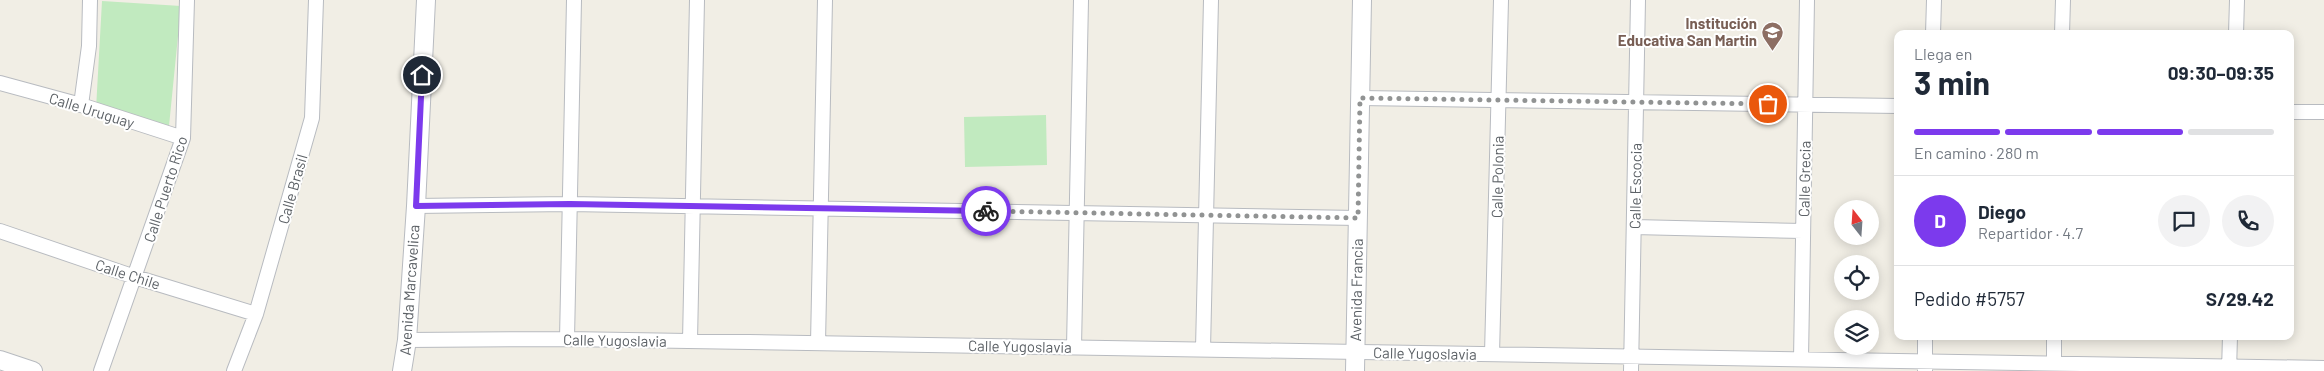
<!DOCTYPE html>
<html lang="es">
<meta charset="utf-8">
<style>
body{margin:0;font-family:Barlow,sans-serif;background:#f2f2f3;color:#1f2937;height:100vh;display:flex;flex-direction:column;font-size:19px;white-space:nowrap}
*{box-sizing:border-box;margin:0}
p{font-size:16px;color:#747a83}
.icon{flex:none;width:28px;height:28px;fill:none;stroke:currentColor;stroke-width:2;stroke-linecap:round;stroke-linejoin:round}
.map{position:relative;flex:1;overflow:hidden}
.drawer{position:absolute;left:1894px;top:30px;width:400px;height:310px;display:flex;flex-direction:column;background:#fff;border-radius:10px;box-shadow:0 2px 12px #0003}
.drawer>*{flex:none}
.needle{width:32px;rotate:343deg}
.controls{position:absolute;left:1834px;top:200px;display:grid;gap:10px}
.controls a{display:grid;place-items:center;width:45px;height:45px;border-radius:50%;background:#fff;box-shadow:0 2px 12px #0003;font-size:25px}
.pin{position:absolute;display:grid;place-items:center;width:42px;height:42px;color:#fff;margin:-21px;border:2px solid #fff;border-radius:50%;box-shadow:0 1px 5px #0007}
.courier{position:absolute;display:grid;place-items:center;width:50px;height:50px;margin:-25px;border:4px solid #7c3aed;border-radius:50%;background:#fff;color:#222;box-shadow:0 1px 6px #0007}
.headline em{font-style:normal;font-weight:700}
.headline div{display:flex;flex-direction:column-reverse}
.headline{display:flex;align-items:center;justify-content:space-between;height:85px;padding:0 20px}
h1{font-size:32px;font-weight:700;line-height:38px}
.bar{display:grid;grid-template-columns:repeat(4,1fr);gap:8px 5px;align-content:center;height:60px;padding:0 20px}
.bar i{height:6px;border-radius:4px;background:#e0e1e3}
.bar .current{background:#7c3aed}
.bar p{grid-column:span 4}
.line{display:flex;align-items:center;gap:12px;padding:0 20px;border-top:1px solid #e0e1e3}
.line div{flex:1}
.round{display:grid;place-items:center;flex:none;width:52px;height:52px;border-radius:26px;background:#f2f2f3}
.map>svg:first-child{display:block}
.green{fill:#c1eabf}
.lines{fill:none;stroke-linecap:round;stroke-linejoin:round}
.minor-casing{stroke:#b8bbc0;stroke-width:16}
.tertiary-casing{stroke:#b8bbc0;stroke-width:20}
.minor{stroke:#fff;stroke-width:14}
.tertiary{stroke:#fff;stroke-width:18}
.done{stroke:#919393;stroke-width:5;stroke-dasharray:0 9}
.route{stroke:#7c3aed;stroke-width:6}
.labels{text-anchor:middle;dominant-baseline:central;stroke-width:4;stroke-linejoin:round;paint-order:stroke}
.education-label{font-size:15px;font-weight:bold;fill:#785e54;stroke:#fff;text-anchor:end}
.street-label{font-size:15px;fill:#5d6267;stroke:#fff}
</style>
<div class="map">
<svg width="2324" height="371" viewBox="0 0 2324 371">
<rect width="100%" height="100%" fill="#f1eee5"/>
<path class="green" d="M102 1 181 6 169 126 96 109Z
M1046 115 1047 165 965 167 964 117Z"/>
<g class="lines">
<defs>
<path id="minor" d="M1933 34 1934 0
M2062 34 2063 0
M2236 34 2237 0
M0 83 81 105 183 138
M1360 98 1898 106
M81 105 89 46 90 0
M2290 112H2324
M416 206 570 204 1358 218
M1634 227 1803 231
M0 231 135 277 256 314
M567 339 574 0
M407 340 567 339 2324 368
M690 341 697 0
M818 343 825 0
M1074 347 1081 0
M1203 349 1211 0
M1492 354 1501 0
M1801 359 1807 0
M2054 363V336
M101 371 183 138 187 0
M234 371 256 314 312 118 316 0
M1631 371 1638 0
M1925 371V336
M2229 371 2230 336"/>
<path id="tertiary" d="M0 360 33 371
M402 371 407 340 416 206 426 0
M1355 371 1362 0"/>
</defs>
<use href="#minor" class="minor-casing"/>
<use href="#tertiary" class="tertiary-casing"/>
<use href="#minor" class="minor"/>
<use href="#tertiary" class="tertiary"/>
</g>
<g class="lines">
<path class="done" d="M986 211 1358 218 1360 98 1768 104"/>
<path class="route" d="M422 75 416 206 570 204 986 211"/>
</g>
<defs>
<symbol id="school-pin" viewBox="-11 -11 22 30"><path d="M0 17L-7.5 6A9.5 9.5 0 1 1 7.5 6Z" fill="#8d6e63" stroke="#fff"/><path d="M0-5L7-2L0 1L-7-2ZM-4 1L0 2.5L4 1V4Q0 6-4 4Z" fill="#fff"/></symbol>
</defs>
<g fill-rule="evenodd">
<use href="#school-pin" x="1760" y="20" width="25" height="34"/>
</g>
<g class="labels">
<g class="education-label">
<text x="1757" y="23">Institución<tspan x="1757" dy="17">Educativa San Martin</tspan></text>
</g>
<g class="street-label">
<text transform="translate(92 110) rotate(17)">Calle Uruguay</text>
<text transform="translate(1497 177) rotate(-89)">Calle Polonia</text>
<text transform="translate(1804 179) rotate(-89)">Calle Grecia</text>
<text transform="translate(1635 186) rotate(-89)">Calle Escocia</text>
<text transform="translate(165 189) rotate(-72)">Calle Puerto Rico</text>
<text transform="translate(292 189) rotate(-74)">Calle Brasil</text>
<text transform="translate(128 274) rotate(18)">Calle Chile</text>
<text transform="translate(409 290) rotate(-86)">Avenida Marcavelica</text>
<text transform="translate(1356 290) rotate(-89)">Avenida Francia</text>
<text transform="translate(615 340) rotate(1)">Calle Yugoslavia</text>
<text transform="translate(1020 346) rotate(1)">Calle Yugoslavia</text>
<text transform="translate(1425 353) rotate(1)">Calle Yugoslavia</text>
</g>
</g>
</svg>
<div class="controls">
<a><svg class="needle" viewBox="-14 -14 28 28"><path d="M0-13l5 13h-10z" fill="#e53935"/><path d="M0 13l5-13h-10z" fill="#747a83"/></svg></a>
<a><svg class="icon" aria-label="locate" viewBox="0 0 24 24"><circle cx="12" cy="12" r="6"/><path d="M12 2v4M12 18v4M2 12h4M18 12h4"/></svg></a>
<a><svg class="icon" aria-label="layers" viewBox="0 0 24 24"><path d="M12 4l9 5-9 5-9-5zM3 14l9 5 9-5"/></svg></a>
</div>
<div class="pin" style="left:1768px;top:104px;background:#ea580c"><svg class="icon" aria-label="bag" viewBox="0 0 24 24"><path d="M5 8h14l-1 12H6zM9 8a3 3 0 0 1 6 0"/></svg></div>
<div class="pin" style="left:422px;top:75px;background:#1f2937"><svg class="icon" aria-label="home" viewBox="0 0 24 24"><path d="M3 11l9-7 9 7M6 9v11h12V9"/></svg></div>
<div class="courier" style="left:986px;top:211px"><svg class="icon" aria-label="bike" viewBox="0 0 24 24"><circle cx="6" cy="16" r="4"/><circle cx="18" cy="16" r="4"/><path d="M6 16l4-8h5l3 8M10 8l3 8H6M13 5h3"/></svg></div>
<section class="drawer">
<div class="headline"><div><h1>3 min</h1><p>Llega en</p></div><em>09:30–09:35</em></div>
<div class="bar"><i class="current"></i><i class="current"></i><i class="current"></i><i></i><p>En camino · 280 m</p></div>
<div class="line" style="height:90px"><b class="round" style="background:#7c3aed;color:#fff">D</b><div><b>Diego</b><p>Repartidor · 4.7</p></div><a class="round"><svg class="icon" aria-label="chat" viewBox="0 0 24 24"><path d="M4 5h16v11H9l-5 4z"/></svg></a><a class="round"><svg class="icon" aria-label="phone" viewBox="0 0 24 24"><path d="M5 4h4l2 5-3 2q2 4 5 5l2-3 5 2v4C11 20 4 13 5 4z"/></svg></a></div>
<div class="line" style="height:65px"><div>Pedido #5757</div><b>S/29.42</b></div>
</section>
</div>
